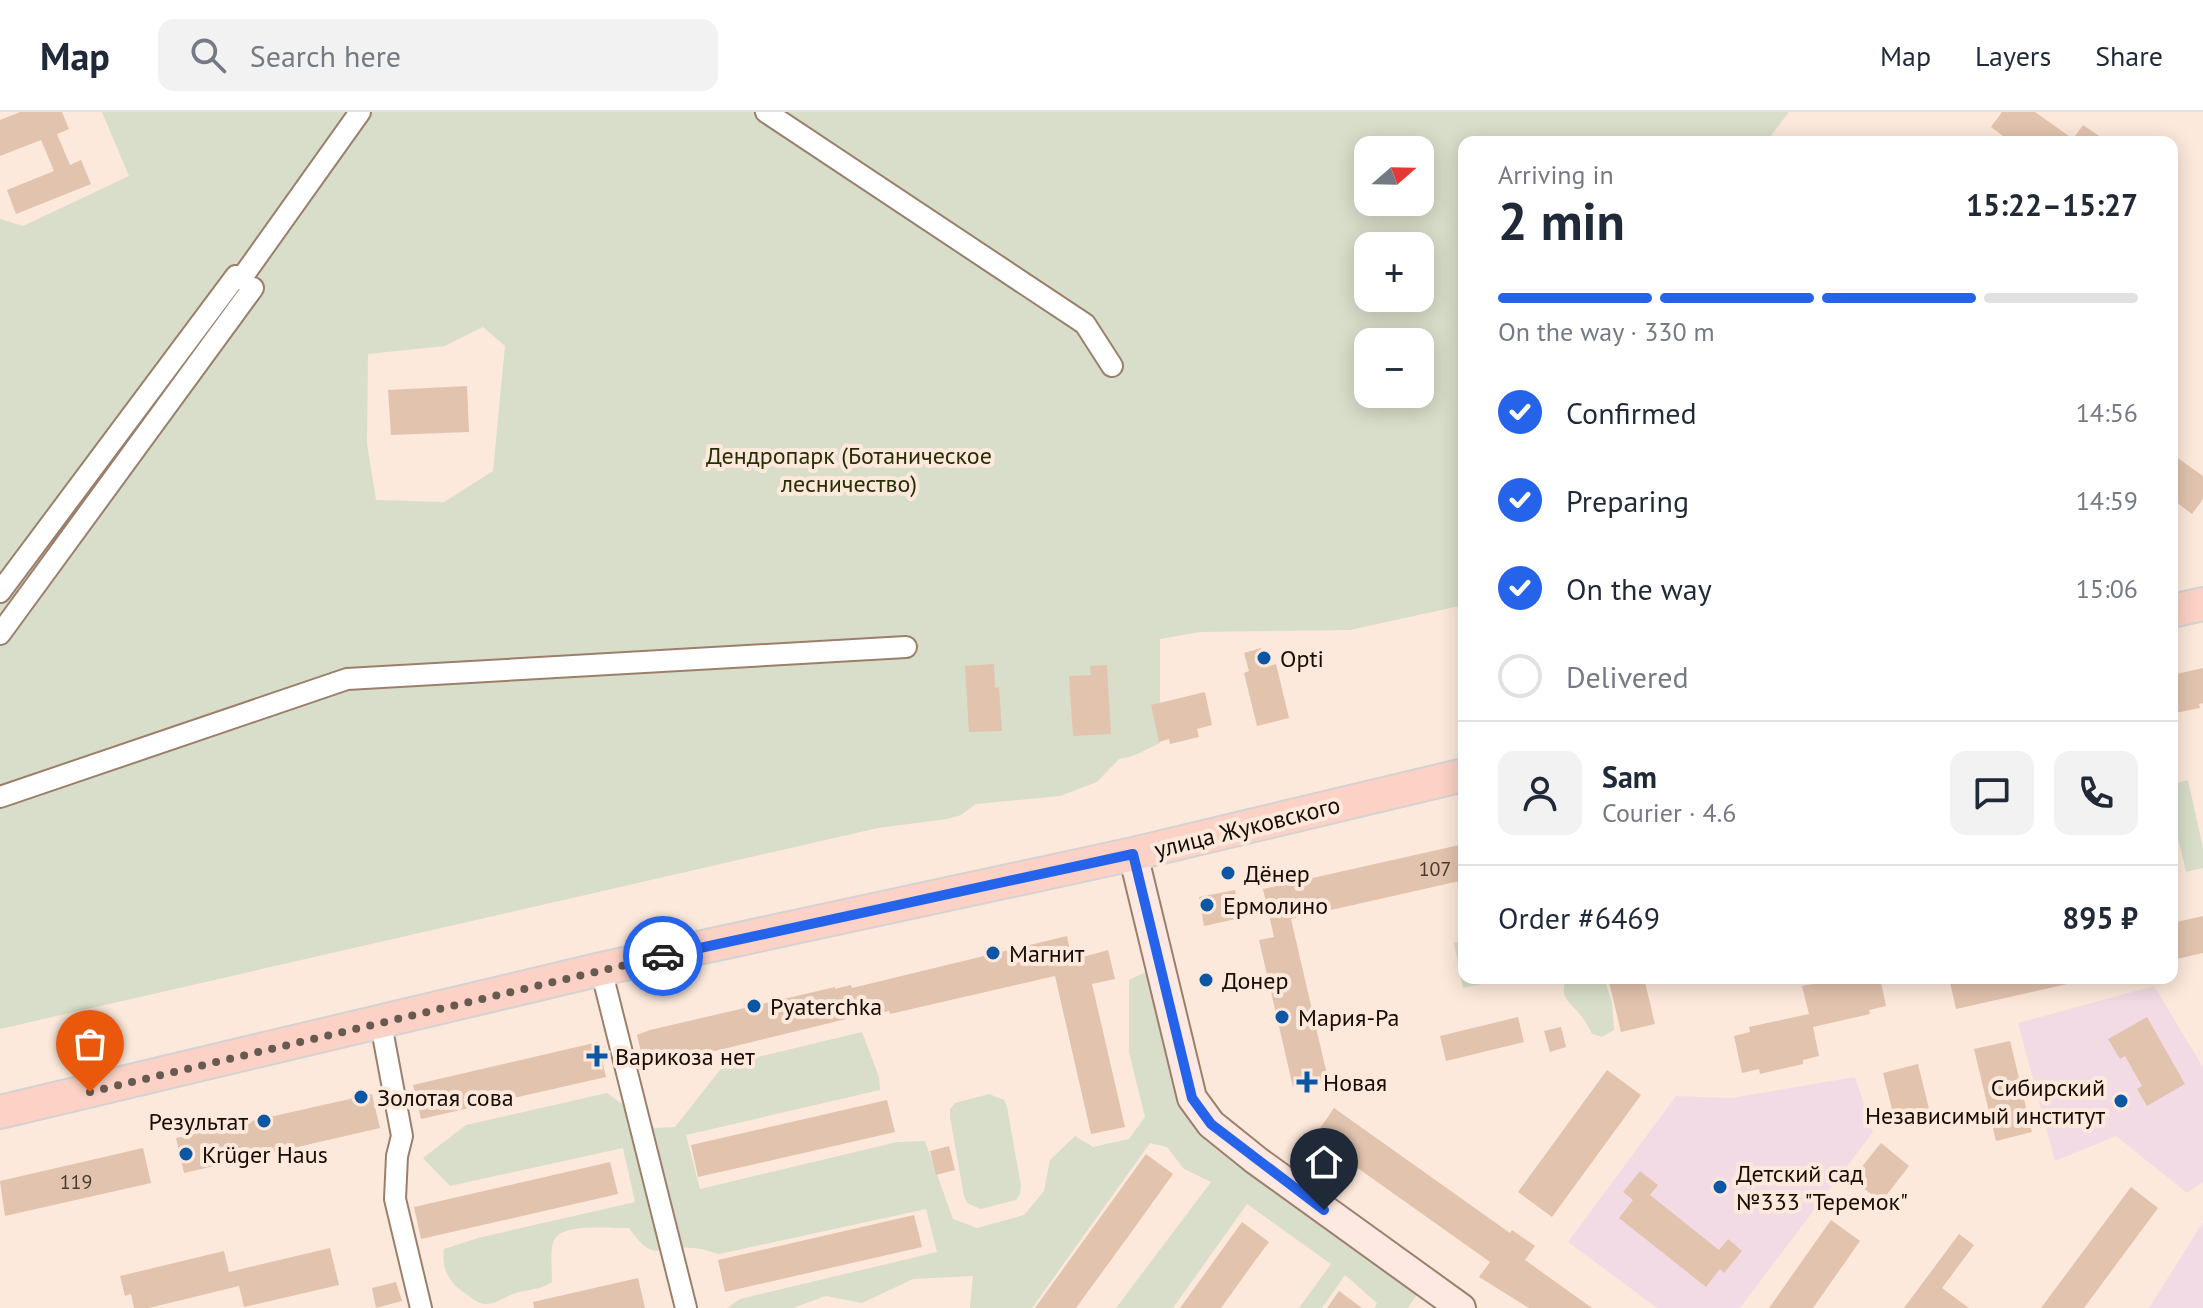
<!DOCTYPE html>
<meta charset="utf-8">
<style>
body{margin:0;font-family:"PT Sans",sans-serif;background:#f2f2f3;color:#1f2937;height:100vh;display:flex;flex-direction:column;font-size:30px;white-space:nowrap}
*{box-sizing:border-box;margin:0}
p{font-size:26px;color:#747a83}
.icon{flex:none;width:44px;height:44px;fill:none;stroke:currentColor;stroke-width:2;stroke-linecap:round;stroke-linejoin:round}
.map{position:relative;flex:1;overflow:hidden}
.panel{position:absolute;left:1458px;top:24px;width:720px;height:848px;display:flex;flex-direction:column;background:#fff;border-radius:16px;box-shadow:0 4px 20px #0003}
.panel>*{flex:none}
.needle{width:52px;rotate:70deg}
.tools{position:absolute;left:1354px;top:24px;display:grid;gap:16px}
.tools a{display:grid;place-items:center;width:80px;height:80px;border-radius:16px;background:#fff;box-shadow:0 4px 20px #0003;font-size:40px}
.pin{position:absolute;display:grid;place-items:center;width:68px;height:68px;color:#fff;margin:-82px -34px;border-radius:50% 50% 50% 0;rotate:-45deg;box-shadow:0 0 8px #0007}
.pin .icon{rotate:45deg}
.courier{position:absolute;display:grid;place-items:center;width:80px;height:80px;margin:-40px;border:6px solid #2563eb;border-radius:50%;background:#fff;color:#222;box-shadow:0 2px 10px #0007}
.headline em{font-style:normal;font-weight:800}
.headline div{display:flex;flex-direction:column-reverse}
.headline{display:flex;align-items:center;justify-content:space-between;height:136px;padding:0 40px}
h1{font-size:52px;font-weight:800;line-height:60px}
.bar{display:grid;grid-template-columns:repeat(4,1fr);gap:12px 8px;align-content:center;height:96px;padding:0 40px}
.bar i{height:10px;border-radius:6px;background:#e0e1e3}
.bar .active{background:#2563eb}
.bar p{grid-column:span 4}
.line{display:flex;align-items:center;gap:20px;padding:0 40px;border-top:2px solid #e0e1e3}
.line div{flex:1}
.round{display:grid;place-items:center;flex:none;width:84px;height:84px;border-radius:16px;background:#f2f2f3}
ol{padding:0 40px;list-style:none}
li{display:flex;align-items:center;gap:24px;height:88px}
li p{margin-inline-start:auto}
li .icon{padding:8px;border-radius:50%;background:#2563eb;color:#fff;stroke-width:4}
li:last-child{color:#747a83}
li i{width:44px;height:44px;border:4px solid #e0e1e3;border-radius:50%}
header{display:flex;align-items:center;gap:48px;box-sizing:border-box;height:112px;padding:0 40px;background:#fff;border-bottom:2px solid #e0e1e3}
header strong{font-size:38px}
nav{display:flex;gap:44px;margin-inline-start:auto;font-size:28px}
.search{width:560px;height:72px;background:#f2f2f3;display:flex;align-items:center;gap:20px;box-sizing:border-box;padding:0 28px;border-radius:16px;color:#747a83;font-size:30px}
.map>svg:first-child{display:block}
.education{fill:#f3dbe5}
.green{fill:#d8dec9;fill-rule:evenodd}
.building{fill:#e2c3ae}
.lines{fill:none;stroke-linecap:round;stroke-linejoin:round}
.street-casing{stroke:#9c7f6b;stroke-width:24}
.secondary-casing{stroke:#9c7f6b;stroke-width:32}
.primary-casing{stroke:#d5d3d2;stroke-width:36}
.street{stroke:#fff;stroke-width:20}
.secondary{stroke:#fde8e2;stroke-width:28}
.primary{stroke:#fbd2c5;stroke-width:32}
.done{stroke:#675a51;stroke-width:8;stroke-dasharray:0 14.4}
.route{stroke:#2563eb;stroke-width:10}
.poi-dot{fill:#0b56a5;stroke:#fce9db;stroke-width:3}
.labels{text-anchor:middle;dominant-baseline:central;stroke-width:8;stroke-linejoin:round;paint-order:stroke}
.number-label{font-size:20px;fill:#4a3a30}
.park-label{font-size:24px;fill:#272e06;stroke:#fce9db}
.poi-label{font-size:24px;fill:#170d06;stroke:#fce9db;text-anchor:start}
.street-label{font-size:24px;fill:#170d06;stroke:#fce9db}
</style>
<header>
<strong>Map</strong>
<div class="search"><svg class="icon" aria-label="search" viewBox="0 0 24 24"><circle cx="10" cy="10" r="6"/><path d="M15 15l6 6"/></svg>Search here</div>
<nav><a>Map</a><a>Layers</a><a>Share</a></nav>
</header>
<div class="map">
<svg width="2203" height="1196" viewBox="0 0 2203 1196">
<rect width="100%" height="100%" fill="#fce9db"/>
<path class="education" d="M2154 874 2203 955V1070L2187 1081 2116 1024 2055 1049 2018 911Z
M1855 965 1873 1020 1740 1196H1657L1568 1130 1676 984 1731 986Z
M2203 1110V1196H2149Z"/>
<path class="green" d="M102 0H1789L1766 30H1464V493L1350 518 1200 520 1160 527V631L1133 644 1119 647 1097 670 1060 684 976 692 961 703 947 707 878 716 0 917V107L23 114 129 64ZM1368 38H1420V90H1368ZM1368 134H1420V186H1368ZM483 215 505 234 493 359 444 390 376 388 367 332 368 242 445 234ZM1368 230H1420V282H1368Z
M2188 668 2203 736V756L2186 760 2172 701V672Z
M1464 829V866H1509L1463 876 1454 831Z
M1146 860 1188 991 1421 1176 1408 1196H1375L1377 1191 1345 1163 1322 1196H1299L1331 1152 1247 1092 1173 1196H1116L1211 1070 1184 1057 1167 1035 1150 1031 1032 1196H970L973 1164 913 1167 862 1191 826 1184 793 1196H727L740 1187 937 1140 926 1097 719 1142C711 1140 701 1136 693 1136 658 1133 655 1153 629 1116 611 1117 558 1109 553 1131 550 1142 552 1158 552 1170 541 1178 529 1177 516 1181 505 1184 497 1192 486 1192 479 1192 474 1188 469 1184 451 1173 441 1159 444 1137L478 1126 635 1090 623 1036 450 1074 423 1046 466 1013 607 981 655 1016 675 1015 724 953 862 920 879 965 880 978 686 1023 700 1077 897 1030 925 1029 953 1107 977 1116 1024 1103 1044 1079 1050 1048 1075 1024 1093 1035 1129 1027 1145 1005 1129 940V868Z
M1566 866H1604L1612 891 1614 918 1602 925 1592 922C1589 916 1586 910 1582 905 1571 889 1559 889 1566 866Z
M989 982 1004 988 1007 995 1021 1074 1020 1082 1016 1088 981 1097 967 1091 964 1084 950 1005V997L955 991Z"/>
<path class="building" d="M20 0H62L69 17 57 22 70 53 81 48 91 72 16 102 7 78 54 59 41 28 0 44V8Z
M2002 0H2035L2073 27 2083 13 2108 30H2011L1991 15Z
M467 274 469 320 391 323 388 278Z
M2172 342 2203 364V387L2192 402 2172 387Z
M1261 536 1266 555 1276 552 1289 606 1257 614 1244 561 1249 559 1244 541Z
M994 552 995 576 999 575 1002 619 969 620 965 554Z
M1107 553 1111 622 1073 624 1069 564 1091 563 1090 554Z
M2203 556V591L2199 592 2200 596 2175 601 2172 587V563Z
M1205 580 1212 613 1197 617 1199 625 1170 632 1169 627 1159 630 1151 593Z
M1464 732V768L1291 807 1328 967 1293 975 1259 828 1274 825 1263 777Z
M1235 778 1241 806 1204 814 1199 785Z
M2203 804V841L2172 848V811Z
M1067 824 1072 848 1108 838 1115 867 1092 872 1125 1015 1091 1022 1055 864 890 902 889 899 876 902 875 900 658 953V950L644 953 637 923 650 918 835 875V877L851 873 852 876Z
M1608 866H1644L1655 912 1621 920Z
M1818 866H1880L1886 894 1869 898 1870 902 1813 915 1819 944 1803 948V952L1760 962 1759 957 1742 961 1734 924 1750 920 1749 915 1809 902 1802 874 1819 871Z
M1949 866H2066L2067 872 1956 897Z
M1518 905 1524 930 1446 949 1440 924Z
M2147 905 2185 972 2147 994 2137 977 2142 974 2125 944 2120 947 2108 927Z
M1561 915 1566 935 1550 940 1544 919Z
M2010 929 2032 1020 1996 1029 1974 937Z
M598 930 606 965 421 1007 413 973Z
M1918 952 1929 997 1894 1005 1883 961Z
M1607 958 1641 983 1552 1105 1518 1080Z
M372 982 380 1016 184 1061 176 1026Z
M887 988 895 1020 698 1065 691 1033Z
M1334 996 1510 1121 1512 1118 1535 1134 1525 1148 1592 1196H1529L1479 1165 1490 1150 1314 1025Z
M1881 1031 1909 1054 1881 1090 1852 1067Z
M949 1034 955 1058 936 1063 930 1039Z
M143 1036 151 1071 5 1104 0 1069Z
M1146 1042 1173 1062 1130 1122 1076 1196H1035Z
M610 1050 618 1082 421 1127 414 1095Z
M1640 1059 1658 1073 1650 1083 1719 1138 1728 1127 1742 1139 1724 1161 1720 1157 1706 1175 1619 1106 1633 1088 1623 1080Z
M2131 1075 2158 1096 2084 1196H2041Z
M914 1103 922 1135 725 1180 718 1148Z
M1831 1108 1860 1129 1813 1196H1769Z
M1242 1110 1269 1130 1257 1146 1221 1196H1180Z
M1959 1122 1974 1133 1942 1176 1969 1196H1904Z
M330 1136 339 1173 244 1195 239 1174 149 1196H134L131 1182 125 1184 120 1164 224 1139 229 1160Z
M638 1166 645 1196H534L533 1190Z
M396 1170 402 1189 376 1196 372 1176Z
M1339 1179 1362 1196H1327Z"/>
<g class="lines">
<defs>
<path id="street" d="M766 0 1085 212 1112 254
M241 167 360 0
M0 480 236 164
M0 522 253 176
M0 685 347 567 906 535
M601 857 686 1196
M381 912 402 1024 397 1044 395 1087 421 1196"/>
<path id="secondary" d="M1133 742 1192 986 1211 1012 1257 1049 1461 1196"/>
<path id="primary" d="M2172 499 2203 492
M0 1000 601 857 1133 742 1464 663"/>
</defs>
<use href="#street" class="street-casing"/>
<use href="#secondary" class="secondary-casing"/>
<use href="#primary" class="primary-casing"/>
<use href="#street" class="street"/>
<use href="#secondary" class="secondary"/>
<use href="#primary" class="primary"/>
</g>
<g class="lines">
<path class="done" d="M90 980 663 844"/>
<path class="route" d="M663 844 1133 742 1192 986 1211 1012 1324 1098"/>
</g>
<g class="poi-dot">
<circle cx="1264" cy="546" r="8"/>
<circle cx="1228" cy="761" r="8"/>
<circle cx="1207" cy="793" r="8"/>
<circle cx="993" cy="841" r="8"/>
<circle cx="1206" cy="868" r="8"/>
<circle cx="754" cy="894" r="8"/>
<circle cx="1282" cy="905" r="8"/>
<path d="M593 932h8v8h8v8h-8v8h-8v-8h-8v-8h8z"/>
<path d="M1303 958h8v8h8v8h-8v8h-8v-8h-8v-8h8z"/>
<circle cx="361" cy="985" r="8"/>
<circle cx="2121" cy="989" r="8"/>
<circle cx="264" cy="1009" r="8"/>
<circle cx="186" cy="1042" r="8"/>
<circle cx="1720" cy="1075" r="8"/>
</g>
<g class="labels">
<g class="number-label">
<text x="1435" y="757">107</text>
<text x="76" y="1070">119</text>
</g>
<g class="park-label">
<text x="849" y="343">Дендропарк (Ботаническое<tspan x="849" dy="28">лесничество)</tspan></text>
</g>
<g class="poi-label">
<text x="1280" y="546">Opti</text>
<text x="1244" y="761">Дёнер</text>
<text x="1223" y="793">Ермолино</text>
<text x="1009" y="841">Магнит</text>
<text x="1222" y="868">Донер</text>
<text x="770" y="894">Pyaterchka</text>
<text x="1298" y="905">Мария-Ра</text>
<text x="615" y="944">Варикоза нет</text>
<text x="1323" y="970">Новая</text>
<text x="2105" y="975" text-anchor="end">Сибирский<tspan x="2105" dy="28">Независимый институт</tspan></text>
<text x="377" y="985">Золотая сова</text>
<text x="248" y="1009" text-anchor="end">Результат</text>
<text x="202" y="1042">Krüger Haus</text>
<text x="1736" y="1061">Детский сад<tspan x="1736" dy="28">№333 "Теремок"</tspan></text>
</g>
<g class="street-label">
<text transform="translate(1247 715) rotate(-14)">улица Жуковского</text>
</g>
</g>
</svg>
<div class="tools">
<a><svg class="needle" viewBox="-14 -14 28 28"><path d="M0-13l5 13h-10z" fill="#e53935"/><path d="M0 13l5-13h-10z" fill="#747a83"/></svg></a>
<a>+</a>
<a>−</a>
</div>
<div class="pin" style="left:90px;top:980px;background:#ea580c"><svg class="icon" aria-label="bag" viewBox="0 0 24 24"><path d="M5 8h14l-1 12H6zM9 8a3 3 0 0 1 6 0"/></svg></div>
<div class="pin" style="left:1324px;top:1098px;background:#1f2937"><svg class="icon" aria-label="home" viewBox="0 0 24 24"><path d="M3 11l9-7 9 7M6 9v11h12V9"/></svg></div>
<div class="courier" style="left:663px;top:844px"><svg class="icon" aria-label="car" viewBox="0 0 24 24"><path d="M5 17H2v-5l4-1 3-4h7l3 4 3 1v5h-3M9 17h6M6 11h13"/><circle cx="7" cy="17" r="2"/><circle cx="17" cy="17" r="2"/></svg></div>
<section class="panel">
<div class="headline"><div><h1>2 min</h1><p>Arriving in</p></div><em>15:22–15:27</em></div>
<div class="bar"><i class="active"></i><i class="active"></i><i class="active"></i><i></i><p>On the way · 330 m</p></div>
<ol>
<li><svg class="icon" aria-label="check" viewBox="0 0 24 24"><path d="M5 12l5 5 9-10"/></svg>Confirmed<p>14:56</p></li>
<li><svg class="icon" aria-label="check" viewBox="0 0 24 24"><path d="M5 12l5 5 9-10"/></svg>Preparing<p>14:59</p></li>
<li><svg class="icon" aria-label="check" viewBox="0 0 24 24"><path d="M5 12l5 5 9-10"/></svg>On the way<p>15:06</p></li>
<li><i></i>Delivered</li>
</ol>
<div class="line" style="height:144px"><a class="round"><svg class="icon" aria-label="person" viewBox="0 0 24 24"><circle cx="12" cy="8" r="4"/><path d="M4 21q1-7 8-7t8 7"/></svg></a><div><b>Sam</b><p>Courier · 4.6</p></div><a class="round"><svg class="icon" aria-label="chat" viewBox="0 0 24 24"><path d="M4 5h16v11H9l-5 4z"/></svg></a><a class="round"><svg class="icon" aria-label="phone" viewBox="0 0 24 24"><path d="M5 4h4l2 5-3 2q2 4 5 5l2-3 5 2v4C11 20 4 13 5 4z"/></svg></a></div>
<div class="line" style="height:104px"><div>Order #6469</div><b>895 ₽</b></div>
</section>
</div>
